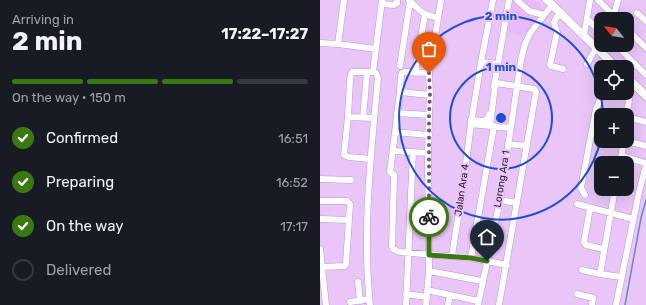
<!DOCTYPE html>
<meta charset="utf-8">
<style>
body{margin:0;font-family:Rubik,sans-serif;background:#242831;color:#f1f3f6;height:100vh;display:flex;flex-direction:column;font-size:15px;white-space:nowrap}
*{box-sizing:border-box;margin:0}
p{font-size:13px;color:#9ea1a6}
.icon{flex:none;width:22px;height:22px;fill:none;stroke:currentColor;stroke-width:2;stroke-linecap:round;stroke-linejoin:round}
.map{position:relative;flex:1;overflow:hidden}
.panel{display:flex;flex-direction:column;background:#171b24;width:320px}
.panel>*{flex:none}
.needle{width:26px;rotate:300deg}
.fabs{position:absolute;left:274px;top:12px;display:grid;gap:8px}
.fabs a{display:grid;place-items:center;width:40px;height:40px;border-radius:8px;background:#171b24;box-shadow:0 4px 16px #0002;font-size:20px}
.pin{position:absolute;display:grid;place-items:center;width:34px;height:34px;color:#fff;margin:-41px -17px;border-radius:50% 50% 50% 0;rotate:-45deg;box-shadow:0 0 4px #0007}
.pin .icon{rotate:45deg}
.courier{position:absolute;display:grid;place-items:center;width:40px;height:40px;margin:-20px;border:3px solid #3c7812;border-radius:50%;background:#fff;color:#222;box-shadow:0 1px 5px #0007}
.overview em{font-style:normal;font-weight:700}
.overview div{display:flex;flex-direction:column-reverse}
.overview{display:flex;align-items:center;justify-content:space-between;height:68px;padding:0 12px}
h1{font-size:26px;font-weight:700;line-height:30px}
.bar{display:grid;grid-template-columns:repeat(4,1fr);gap:6px 4px;align-content:center;height:48px;padding:0 12px}
.bar i{height:5px;border-radius:3px;background:#363941}
.bar .selected{background:#3c7812}
.bar p{grid-column:span 4}
ol{padding:0 12px;list-style:none}
li{display:flex;align-items:center;gap:12px;height:44px}
li p{margin-inline-start:auto}
li .icon{padding:4px;border-radius:50%;background:#3c7812;color:#fff;stroke-width:4}
li:last-child{color:#9ea1a6}
li i{width:22px;height:22px;border:2px solid #363941;border-radius:50%}
main{display:flex;flex:1;min-height:0}
.map>svg:first-child{display:block}
.built{fill:#e9b8fd}
.lines{fill:none;stroke-linecap:round;stroke-linejoin:round}
.stream{stroke:#5f8bc5;stroke-width:1.5}
.minor-casing{stroke:#c094d1;stroke-width:7}
.major-casing{stroke:#c094d1;stroke-width:9}
.minor{stroke:#fff;stroke-width:6}
.major{stroke:#fff;stroke-width:8}
.done{stroke:#6c5475;stroke-width:4;stroke-dasharray:0 7.2}
.route{stroke:#3c7812;stroke-width:5}
.ring{fill:none;stroke:#1d4ed8;stroke-width:2}
.labels{text-anchor:middle;dominant-baseline:central;stroke-width:4;stroke-linejoin:round;paint-order:stroke}
.street-label{font-size:10px;fill:#28172f;stroke:#e9c5f8}
.centre{fill:#1d4ed8;stroke:#e9c5f8;stroke-width:2}
.ring-label{font-size:12px;text-anchor:middle;font-weight:bold;fill:#1d4ed8;stroke:#e9c5f8;stroke-width:4;stroke-linejoin:round;paint-order:stroke}
</style>
<main>
<section class="panel">
<div class="overview"><div><h1>2 min</h1><p>Arriving in</p></div><em>17:22–17:27</em></div>
<div class="bar"><i class="selected"></i><i class="selected"></i><i class="selected"></i><i></i><p>On the way · 150 m</p></div>
<ol>
<li><svg class="icon" aria-label="check" viewBox="0 0 24 24"><path d="M5 12l5 5 9-10"/></svg>Confirmed<p>16:51</p></li>
<li><svg class="icon" aria-label="check" viewBox="0 0 24 24"><path d="M5 12l5 5 9-10"/></svg>Preparing<p>16:52</p></li>
<li><svg class="icon" aria-label="check" viewBox="0 0 24 24"><path d="M5 12l5 5 9-10"/></svg>On the way<p>17:17</p></li>
<li><i></i>Delivered</li>
</ol>
</section>
<div class="map">
<svg width="326" height="305" viewBox="0 0 326 305">
<rect width="100%" height="100%" fill="#e9c5f8"/>
<path class="built" d="M190 0H213L225 11 207 37 184 31Z"/>
<g class="lines">
<path class="stream" d="M305 305 321 218 326 200"/>
<defs>
<path id="minor" d="M89 0C101 12 101 14 118 18
M197 0 209 11 224 15
M278 0 291 13 293 14 295 11 298 0
M62 4 74 5 77 3V0
M240 13 235 20 234 23 237 32 230 65 231 66 243 69
M317 13 326 21
M267 19 281 32
M310 32 326 48
M264 36 270 0
M0 43 18 44 24 0
M18 44 56 49
M302 51 326 75
M161 62 177 64
M267 64 276 48
M80 66 90 1
M53 72 62 0
M95 73 105 14
M109 73 85 72 82 73 81 75 80 92 70 172 74 175V177L72 246 73 249 79 252 151 258 187 265
M174 87 189 0
M80 92 110 95
M77 113 109 115
M304 115C309 108 309 102 309 93
M28 117 54 118
M43 118 47 72
M151 120 164 121 168 118 169 114
M151 124 190 128
M170 126 175 86 177 83 214 89 216 92 179 305
M307 127 308 122 311 118 326 122
M75 132 109 135
M307 141 326 146
M188 144 207 146
M73 151 108 153
M301 156 326 163
M300 163 304 141
M0 179 31 180
M295 189 280 274 301 277
M265 195 261 188 276 109 283 93
M180 200 197 203
M0 201H27L30 204 26 264 25 266 2 267
M257 204 313 219
M270 208 264 242 266 245 284 249
M0 219 29 220
M0 249 6 305
M132 256 143 186 151 124 161 62 173 0
M151 258 174 126
M262 270 280 274
M109 271 162 281
M38 282 40 301
M107 290 158 301
M86 294 107 297
M257 294 273 298 272 305
M30 302 49 299
M50 305C42 230 51 153 58 78L56 73 53 72H32L31 74 30 80 28 117 24 155 29 157 51 159
M86 305 93 152
M106 305 109 271 108 153 109 115 110 95 109 73 121 0
M128 305 130 295
M158 305 180 200 201 60 205 44 211 32 232 5
M296 305 319 192 326 165"/>
<path id="major" d="M227 0 296 67
M307 77 326 96"/>
</defs>
<use href="#minor" class="minor-casing"/>
<use href="#major" class="major-casing"/>
<use href="#minor" class="minor"/>
<use href="#major" class="major"/>
</g>
<g class="lines">
<path class="done" d="M109 217V115L110 95 109 73"/>
<path class="route" d="M109 217V255L151 258 167 261"/>
</g>
<g class="ring">
<circle cx="181" cy="118" r="51"/>
<path d="M281 138A102 102 0 1 1 283 114"/>
</g>
<g class="labels">
<g class="street-label">
<text transform="translate(182 179) rotate(-81)">Lorong Ara 1</text>
<text transform="translate(142 190) rotate(-82)">Jalan Ara 4</text>
</g>
</g>
<circle cx="181" cy="118" r="6" class="centre"/>
<g class="ring-label">
<text x="181" y="20">2 min</text>
<text x="181" y="71">1 min</text>
</g>
</svg>
<div class="fabs">
<a><svg class="needle" viewBox="-14 -14 28 28"><path d="M0-13l5 13h-10z" fill="#e53935"/><path d="M0 13l5-13h-10z" fill="#9ea1a6"/></svg></a>
<a><svg class="icon" aria-label="locate" viewBox="0 0 24 24"><circle cx="12" cy="12" r="6"/><path d="M12 2v4M12 18v4M2 12h4M18 12h4"/></svg></a>
<a>+</a>
<a>−</a>
</div>
<div class="pin" style="left:109px;top:73px;background:#ea580c"><svg class="icon" aria-label="bag" viewBox="0 0 24 24"><path d="M5 8h14l-1 12H6zM9 8a3 3 0 0 1 6 0"/></svg></div>
<div class="pin" style="left:167px;top:261px;background:#1f2937"><svg class="icon" aria-label="home" viewBox="0 0 24 24"><path d="M3 11l9-7 9 7M6 9v11h12V9"/></svg></div>
<div class="courier" style="left:109px;top:217px"><svg class="icon" aria-label="bike" viewBox="0 0 24 24"><circle cx="6" cy="16" r="4"/><circle cx="18" cy="16" r="4"/><path d="M6 16l4-8h5l3 8M10 8l3 8H6M13 5h3"/></svg></div>
</div>
</main>
